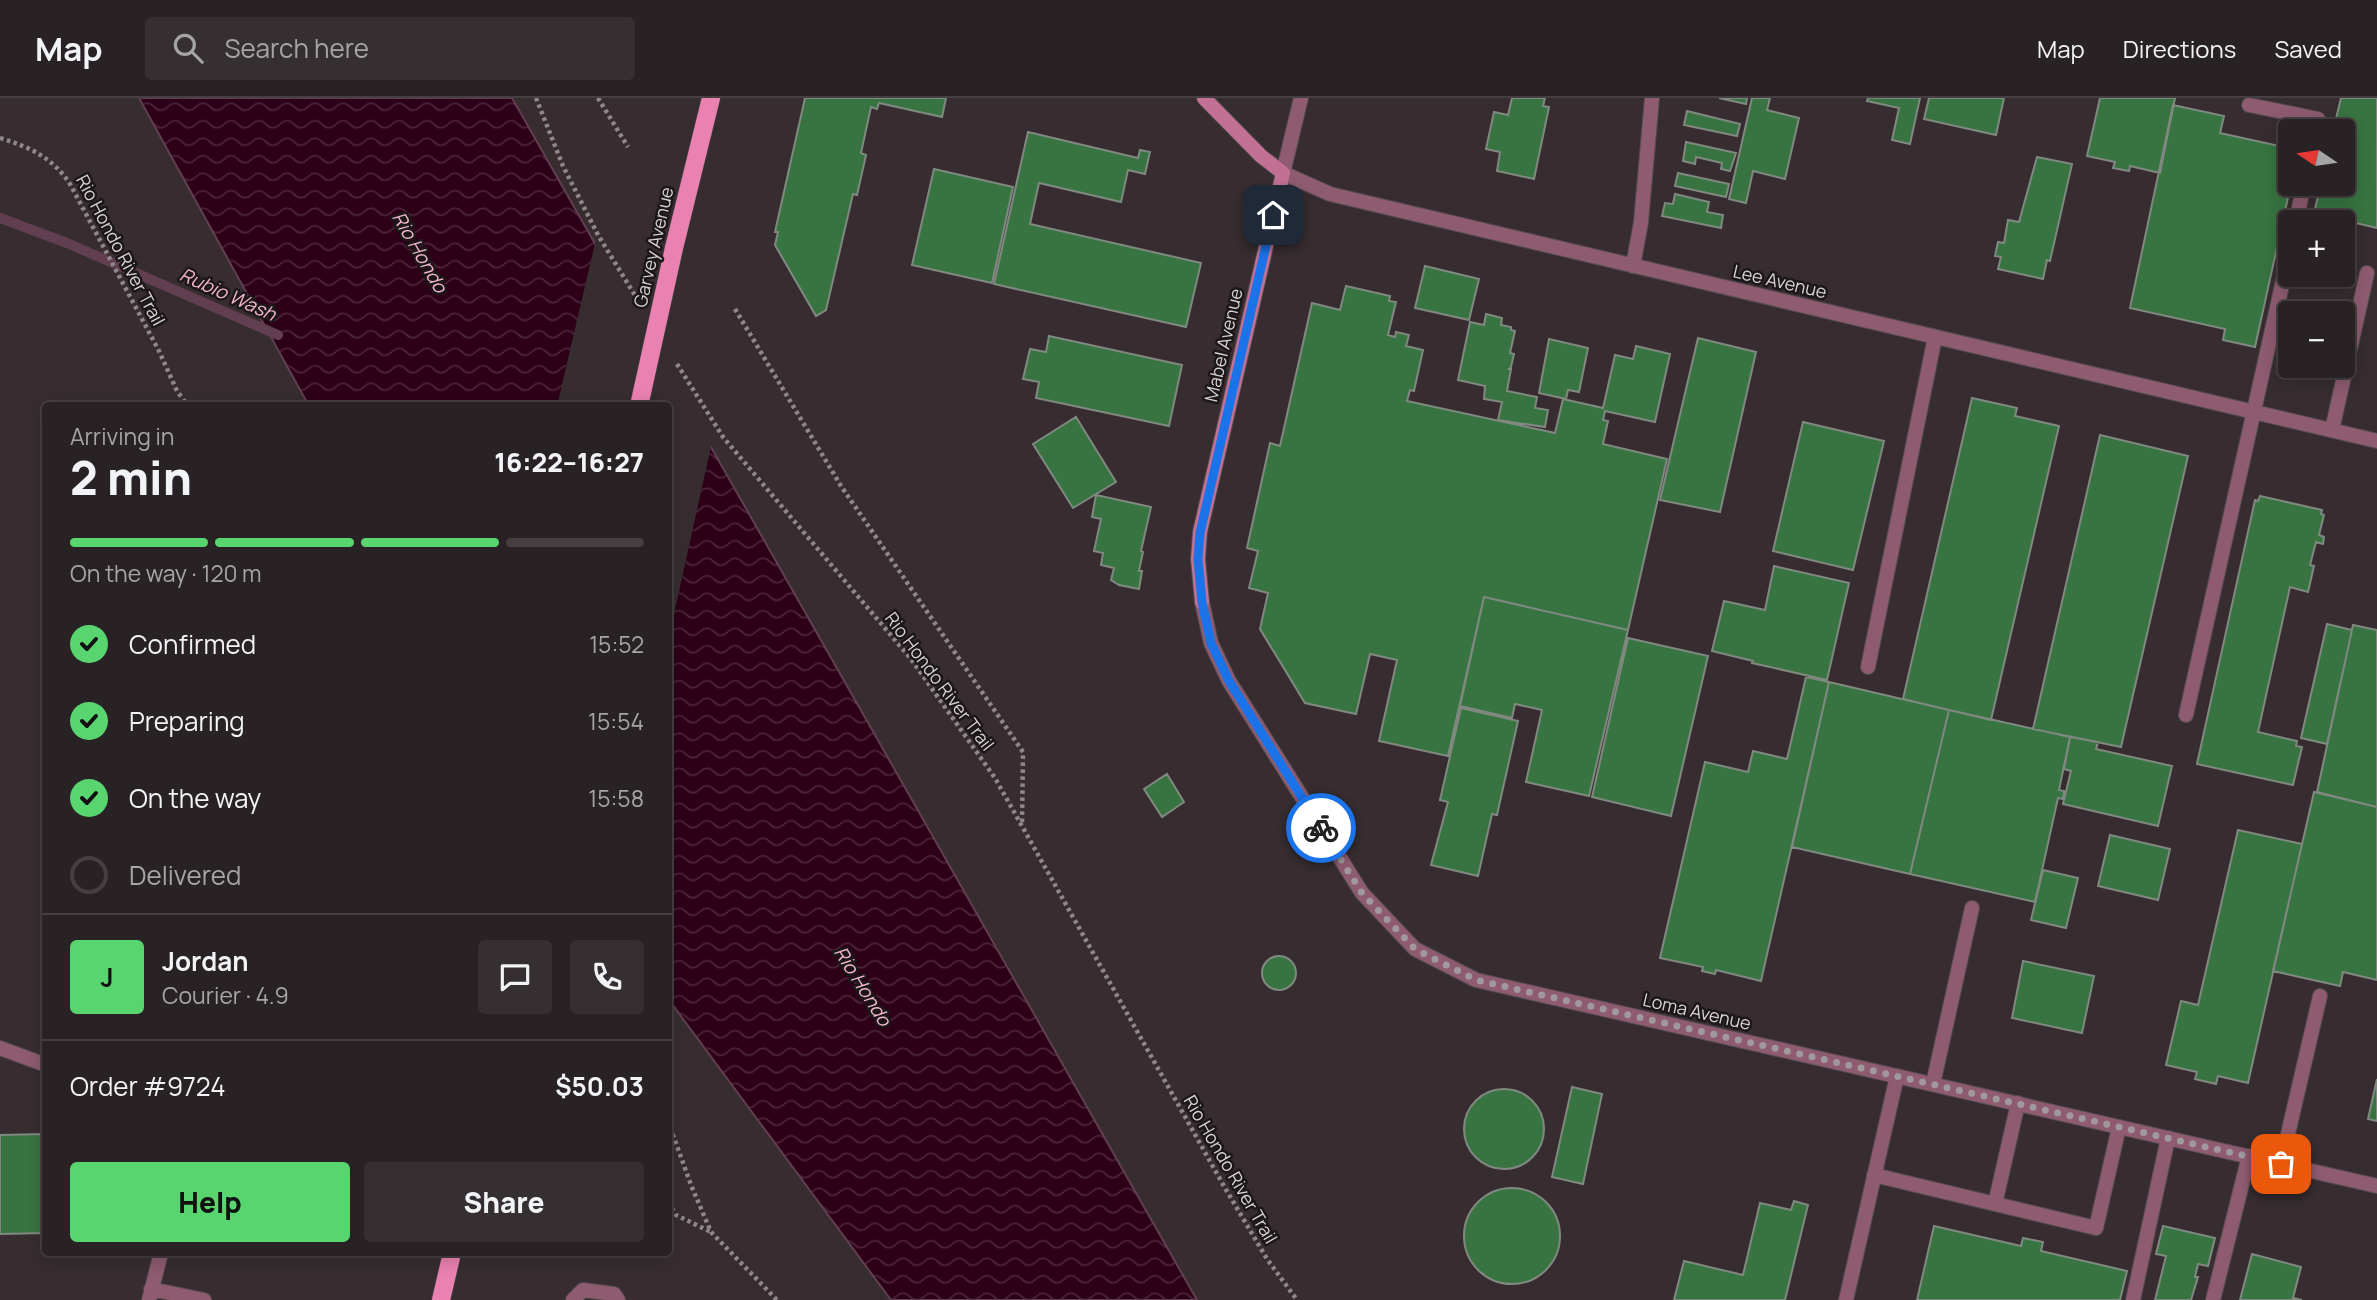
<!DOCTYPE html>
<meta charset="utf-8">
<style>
body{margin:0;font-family:Manrope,sans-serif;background:#352f32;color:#f1f3f6;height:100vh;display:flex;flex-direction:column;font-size:26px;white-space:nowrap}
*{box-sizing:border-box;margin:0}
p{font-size:23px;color:#a5a4a7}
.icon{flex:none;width:38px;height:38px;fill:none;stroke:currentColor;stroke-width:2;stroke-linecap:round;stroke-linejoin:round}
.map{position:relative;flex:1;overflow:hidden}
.sheet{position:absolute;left:42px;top:304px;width:630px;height:854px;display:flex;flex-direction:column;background:#292225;border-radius:7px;box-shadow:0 4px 18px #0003,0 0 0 2px #453f42}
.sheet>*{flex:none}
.needle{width:46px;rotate:283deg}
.fabs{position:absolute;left:2278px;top:21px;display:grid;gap:14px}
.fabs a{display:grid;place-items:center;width:77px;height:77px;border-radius:7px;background:#292225;box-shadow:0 4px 18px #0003,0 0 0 2px #453f42;font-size:35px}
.pin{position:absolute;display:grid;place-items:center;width:60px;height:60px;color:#fff;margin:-30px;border-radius:14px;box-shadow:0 4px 10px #0006}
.courier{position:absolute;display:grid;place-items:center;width:70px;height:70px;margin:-35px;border:5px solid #1a73e8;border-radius:50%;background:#fff;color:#222;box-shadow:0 2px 9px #0007}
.headline em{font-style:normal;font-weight:800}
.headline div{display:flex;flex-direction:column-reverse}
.headline{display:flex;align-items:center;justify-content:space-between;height:119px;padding:0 28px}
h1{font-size:46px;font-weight:800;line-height:52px}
.bar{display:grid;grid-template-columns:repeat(4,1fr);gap:10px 7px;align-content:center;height:84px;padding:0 28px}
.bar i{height:9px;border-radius:5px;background:#453f42}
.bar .active{background:#59d56f}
.bar p{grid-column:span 4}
.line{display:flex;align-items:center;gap:18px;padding:0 28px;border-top:2px solid #453f42}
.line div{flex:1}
.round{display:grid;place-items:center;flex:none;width:74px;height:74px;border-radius:7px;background:#352f32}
ol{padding:0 28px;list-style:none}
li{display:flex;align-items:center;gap:21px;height:77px}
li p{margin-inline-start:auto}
li .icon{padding:7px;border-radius:50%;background:#59d56f;color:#111;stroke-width:4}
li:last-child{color:#a5a4a7}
li i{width:38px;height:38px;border:4px solid #453f42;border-radius:50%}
.button{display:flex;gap:14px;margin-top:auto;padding:14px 28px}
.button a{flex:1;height:80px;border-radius:7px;background:#59d56f;color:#111;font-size:28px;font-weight:800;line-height:80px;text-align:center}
.button a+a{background:#352f32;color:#f1f3f6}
header{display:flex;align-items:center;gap:42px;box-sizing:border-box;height:98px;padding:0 35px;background:#292225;border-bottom:2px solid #453f42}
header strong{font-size:33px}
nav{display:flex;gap:38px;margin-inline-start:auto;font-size:24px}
.search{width:490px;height:63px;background:#352f32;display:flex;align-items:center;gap:18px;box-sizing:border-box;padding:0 24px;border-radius:7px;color:#a5a4a7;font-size:26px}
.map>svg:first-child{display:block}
.water{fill:url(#water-waves);stroke:#613f50;stroke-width:2}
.pier{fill:#372d31}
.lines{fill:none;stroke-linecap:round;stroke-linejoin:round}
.stream{stroke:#613f50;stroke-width:10}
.building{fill:#377441;stroke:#808980;stroke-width:2}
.lane-casing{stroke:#544b4e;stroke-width:16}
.street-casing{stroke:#544b4e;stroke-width:16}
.secondary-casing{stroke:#544b4e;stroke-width:16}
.primary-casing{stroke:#544b4e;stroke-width:19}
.path{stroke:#8f878a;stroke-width:4.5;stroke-dasharray:3.5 3.5;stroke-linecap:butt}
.lane{stroke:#8e5b71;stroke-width:14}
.street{stroke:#8e5b71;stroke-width:14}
.secondary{stroke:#c27195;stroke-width:14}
.primary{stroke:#ea82b1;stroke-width:18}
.primary-bridge-casing{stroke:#544b4e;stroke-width:19;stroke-linecap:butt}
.primary-bridge{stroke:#ea82b1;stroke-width:18}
.done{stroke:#a0989b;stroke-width:7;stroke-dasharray:0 12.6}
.route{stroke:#1a73e8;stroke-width:9}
.labels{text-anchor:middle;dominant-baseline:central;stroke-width:5;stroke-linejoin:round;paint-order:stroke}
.street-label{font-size:18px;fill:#d9d2d4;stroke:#1c1719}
.water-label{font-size:19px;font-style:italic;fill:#f3b5ce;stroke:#1c1719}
</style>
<header>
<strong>Map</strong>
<div class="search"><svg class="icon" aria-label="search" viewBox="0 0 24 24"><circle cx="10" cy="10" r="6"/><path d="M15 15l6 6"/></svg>Search here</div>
<nav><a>Map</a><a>Directions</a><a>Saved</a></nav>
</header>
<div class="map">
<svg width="2377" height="1202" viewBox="0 0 2377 1202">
<defs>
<pattern id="water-waves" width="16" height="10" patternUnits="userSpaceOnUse" patternTransform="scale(1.75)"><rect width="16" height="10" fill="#2d0018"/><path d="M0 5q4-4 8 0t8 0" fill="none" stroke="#4b2439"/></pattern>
</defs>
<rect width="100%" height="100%" fill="#372d31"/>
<path class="water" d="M139 0H512L1197 1202H891L669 902 668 308H309Z"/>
<path class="pier" d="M596 141 712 344 669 539 668 308H557Z"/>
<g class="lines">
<path class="stream" d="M0 120 67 145 278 237"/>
</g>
<path class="building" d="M805 0H946L942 19 879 5 877 11 871 9 861 55 866 57 857 97 853 96 826 212 816 218 775 147 778 134H775Z
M1512 0H1545L1543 8 1549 9 1534 81 1497 73 1500 54 1486 51 1494 14 1508 17Z
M1719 0H1747L1746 6Z
M1752 0H1770L1767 12 1799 20 1785 81 1753 73 1746 105 1729 101Z
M1868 0H1920L1910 46 1892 42 1899 10 1867 3Z
M1929 0H2004L1996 37 1924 21Z
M2100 0H2175L2160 75 2130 68 2129 73 2113 70 2115 64 2087 58Z
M2341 0H2377V130L2314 115 2321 86H2343V33H2333Z
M2173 7 2224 18 2220 35 2284 49 2291 68V86L2255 249 2223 242 2225 231 2130 210Z
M1687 13 1740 26 1737 38 1684 27Z
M1028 34 1138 60 1140 52 1150 54 1145 76 1128 72 1121 104 1039 85 1030 126 1201 165 1186 229 994 186Z
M1686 44 1736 55 1730 73 1721 71 1722 65 1696 59 1695 66 1683 63Z
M2037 59 2072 66 2050 163 2047 162 2043 181 1998 171 2001 159 1995 158 1998 144 2004 145 2008 122 2019 124Z
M934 71 1013 89 992 185 912 167Z
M1678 75 1729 86 1726 99 1675 88Z
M1675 96 1709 104 1707 114 1723 117 1721 130 1662 118 1665 105 1673 106Z
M1425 168 1479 181 1469 222 1415 210Z
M1346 188 1390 198 1389 203 1396 204 1388 237 1395 239 1396 234 1409 237 1406 248 1423 252 1414 293 1410 292 1407 303 1555 335 1563 301 1603 310 1615 257 1633 261 1636 248 1670 256 1655 324 1605 313 1603 322 1608 323 1603 346 1667 361 1628 532 1484 499 1448 658 1379 643 1397 562 1370 556 1356 616 1305 605 1260 531 1268 495 1249 490 1258 453 1247 450 1270 345 1280 348 1312 205 1340 212Z
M1486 216 1502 220 1501 227 1511 229V232L1515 233 1510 255 1514 256 1511 269 1509 271H1511L1507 293 1537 299 1535 310 1548 312 1545 329 1498 322 1502 304 1484 301 1485 288 1458 282 1470 224 1484 227Z
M1049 238 1182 267 1169 328 1036 300 1039 284 1023 281 1030 251 1046 254Z
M1698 240 1756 254 1720 414 1660 402Z
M1549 241 1588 250 1579 294 1568 292 1566 301 1539 295Z
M1972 300 2017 310 2015 318 2059 328 1991 622 1903 601Z
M1076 319 1116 384 1073 410 1033 346Z
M1803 324 1884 343 1853 472 1773 453Z
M2100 337 2188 358 2121 649 2033 631Z
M1096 397 1151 409 1141 453 1143 454 1139 473H1142L1139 491 1119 487 1111 482 1114 470 1101 467 1103 455 1094 453 1101 421 1092 419Z
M2260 398 2322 412 2321 416 2324 417 2319 437 2324 439 2323 446 2316 444 2310 467 2314 468 2308 494 2290 489 2258 634 2297 643 2296 648 2302 649 2293 687 2197 666 2255 402 2258 403Z
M1774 468 1849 485 1827 582 1752 565 1753 563 1712 553 1724 503 1765 512Z
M1484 499 1628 532 1589 698 1526 684 1542 612 1515 606 1512 620 1460 608Z
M2327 526 2352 532 2327 646 2301 640Z
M2353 527 2377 532V709L2317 694Z
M1628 540 1708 558 1671 718 1592 699Z
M1806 579 1829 584 1761 883 1716 872 1715 876 1702 873 1703 869 1660 860 1705 664 1748 674 1753 653 1787 661Z
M1829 584 1949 612 1910 776 1792 749Z
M1461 610 1518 623 1497 717 1492 716 1478 778 1431 767 1448 704 1440 702Z
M1949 612 2070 639 2059 692 2064 693 2063 701 2058 700 2035 804 1910 776Z
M2070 639 2098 644 2096 651 2172 668 2158 728 2063 706 2071 673 2064 671Z
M1167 676 1184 704 1162 719 1144 691Z
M2314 694 2377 709V882L2343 874 2340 888 2273 873Z
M2238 732 2302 746 2248 985 2218 978 2216 986 2195 981 2197 974 2166 967 2181 903 2198 907Z
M2110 737 2170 751 2158 802 2098 788Z
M2043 772 2078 780 2066 830 2031 822Z
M1262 875a17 17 0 1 1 34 0a17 17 0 1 1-34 0Z
M2023 863 2094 878 2082 935 2012 920Z
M2377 981V1023L2368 1021Z
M1572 989 1602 996 1583 1086 1552 1079Z
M1464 1031a40 40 0 1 1 80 0a40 40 0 1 1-80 0Z
M46 1036V1135L0 1136V1037Z
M1464 1138a48 48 0 1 1 96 0a48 48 0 1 1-96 0Z
M1794 1103 1808 1107 1785 1202H1674L1684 1163 1743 1177 1760 1105 1791 1112Z
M1934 1128 2021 1148 2023 1140 2043 1144 2041 1153 2127 1173 2120 1202H1917Z
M2163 1128 2215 1140 2208 1168 2198 1166 2195 1179H2198L2191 1202H2155L2166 1158 2156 1156Z
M2252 1156 2301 1169 2293 1200 2302 1202H2240Z"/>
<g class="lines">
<defs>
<path id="lane" d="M2249 7 2318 21 2315 33
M2296 124 2304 86
M1633 168 1641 124 1652 0
M2332 332 2367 175
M1868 569 1935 239
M2186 617 2291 147
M0 950 46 967
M1933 986 1972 810
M2281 1066 2320 898
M1874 1077 2096 1130 2119 1029
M1995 1106 2018 1005
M151 1191 204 1202
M149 1202 161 1155
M573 1202 583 1192 614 1196 618 1202
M1846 1202 1897 978
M2133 1202 2168 1040
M2213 1202 2249 1058"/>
<path id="street" d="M1301 0 1283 75 1330 96 2377 343
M1202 504 1211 545 1229 583 1362 795 1415 851 1476 882 2377 1088"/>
<path id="secondary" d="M1202 504 1198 461 1200 434 1283 75 1261 58 1204 0"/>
<path id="primary" d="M674 150 711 0
M441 1202 452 1155"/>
</defs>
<use href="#lane" class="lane-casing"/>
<use href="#street" class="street-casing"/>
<use href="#secondary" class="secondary-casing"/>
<use href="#primary" class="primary-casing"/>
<path class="path" d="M536 0 563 68 598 137 636 199
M598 0 628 49
M0 40C30 49 53 60 70 86L159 253 177 293 188 308
M735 211 841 388 1023 654 1022 727
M677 266 723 339 911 561 995 680 1225 1090 1267 1161 1297 1202
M668 1023 691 1087 711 1134 777 1202
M668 1104 676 1117 711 1134"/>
<use href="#lane" class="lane"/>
<use href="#street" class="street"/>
<use href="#secondary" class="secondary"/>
<use href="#primary" class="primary"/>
<defs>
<path id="primary-bridge" d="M639 308 674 150"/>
</defs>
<use href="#primary-bridge" class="primary-bridge-casing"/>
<use href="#primary-bridge" class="primary-bridge"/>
</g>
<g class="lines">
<path class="done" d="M1321 730 1362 795 1415 851 1476 882 2281 1066"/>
<path class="route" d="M1273 117 1200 435 1198 461 1202 504 1211 545 1229 583 1321 730"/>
</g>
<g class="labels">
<g class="street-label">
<text transform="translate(653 149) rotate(-77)">Garvey Avenue</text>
<text transform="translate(121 152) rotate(62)">Rio Hondo River Trail</text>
<text transform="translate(1780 183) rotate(13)">Lee Avenue</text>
<text transform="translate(1223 247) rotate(-77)">Mabel Avenue</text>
<text transform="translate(940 583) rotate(53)">Rio Hondo River Trail</text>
<text transform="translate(1697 913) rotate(13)">Loma Avenue</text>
<text transform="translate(1231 1071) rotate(60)">Rio Hondo River Trail</text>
</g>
<g class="water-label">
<text transform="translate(420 154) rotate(60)">Rio Hondo</text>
<text transform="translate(228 196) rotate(24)">Rubio Wash</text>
<text transform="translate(863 888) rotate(58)">Rio Hondo</text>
</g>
</g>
</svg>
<div class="fabs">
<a><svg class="needle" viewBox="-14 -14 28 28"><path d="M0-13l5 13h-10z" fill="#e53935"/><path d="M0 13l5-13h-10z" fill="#a5a4a7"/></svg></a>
<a>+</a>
<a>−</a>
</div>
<div class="pin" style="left:2281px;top:1066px;background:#ea580c"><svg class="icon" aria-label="bag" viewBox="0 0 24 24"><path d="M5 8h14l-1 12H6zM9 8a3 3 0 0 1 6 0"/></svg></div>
<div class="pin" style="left:1273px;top:117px;background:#1f2937"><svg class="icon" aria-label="home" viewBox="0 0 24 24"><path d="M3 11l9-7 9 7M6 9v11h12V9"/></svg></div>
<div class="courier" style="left:1321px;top:730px"><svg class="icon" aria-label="bike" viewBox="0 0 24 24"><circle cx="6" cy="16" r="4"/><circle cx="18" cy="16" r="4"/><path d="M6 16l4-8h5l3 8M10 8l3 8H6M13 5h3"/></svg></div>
<section class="sheet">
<div class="headline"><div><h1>2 min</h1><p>Arriving in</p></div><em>16:22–16:27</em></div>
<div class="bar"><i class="active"></i><i class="active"></i><i class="active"></i><i></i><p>On the way · 120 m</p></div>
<ol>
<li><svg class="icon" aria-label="check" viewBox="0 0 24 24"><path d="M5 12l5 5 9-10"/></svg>Confirmed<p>15:52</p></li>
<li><svg class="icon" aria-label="check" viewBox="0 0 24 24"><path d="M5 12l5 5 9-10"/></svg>Preparing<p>15:54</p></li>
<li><svg class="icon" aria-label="check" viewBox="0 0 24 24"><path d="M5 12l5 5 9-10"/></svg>On the way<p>15:58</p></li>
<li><i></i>Delivered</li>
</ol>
<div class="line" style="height:126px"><b class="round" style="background:#59d56f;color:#111">J</b><div><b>Jordan</b><p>Courier · 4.9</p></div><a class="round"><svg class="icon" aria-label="chat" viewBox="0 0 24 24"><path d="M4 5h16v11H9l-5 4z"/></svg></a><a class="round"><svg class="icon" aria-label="phone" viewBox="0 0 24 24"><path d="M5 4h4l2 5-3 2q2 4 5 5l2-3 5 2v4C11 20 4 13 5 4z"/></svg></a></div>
<div class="line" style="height:91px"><div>Order #9724</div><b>$50.03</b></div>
<div class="button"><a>Help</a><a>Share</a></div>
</section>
</div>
